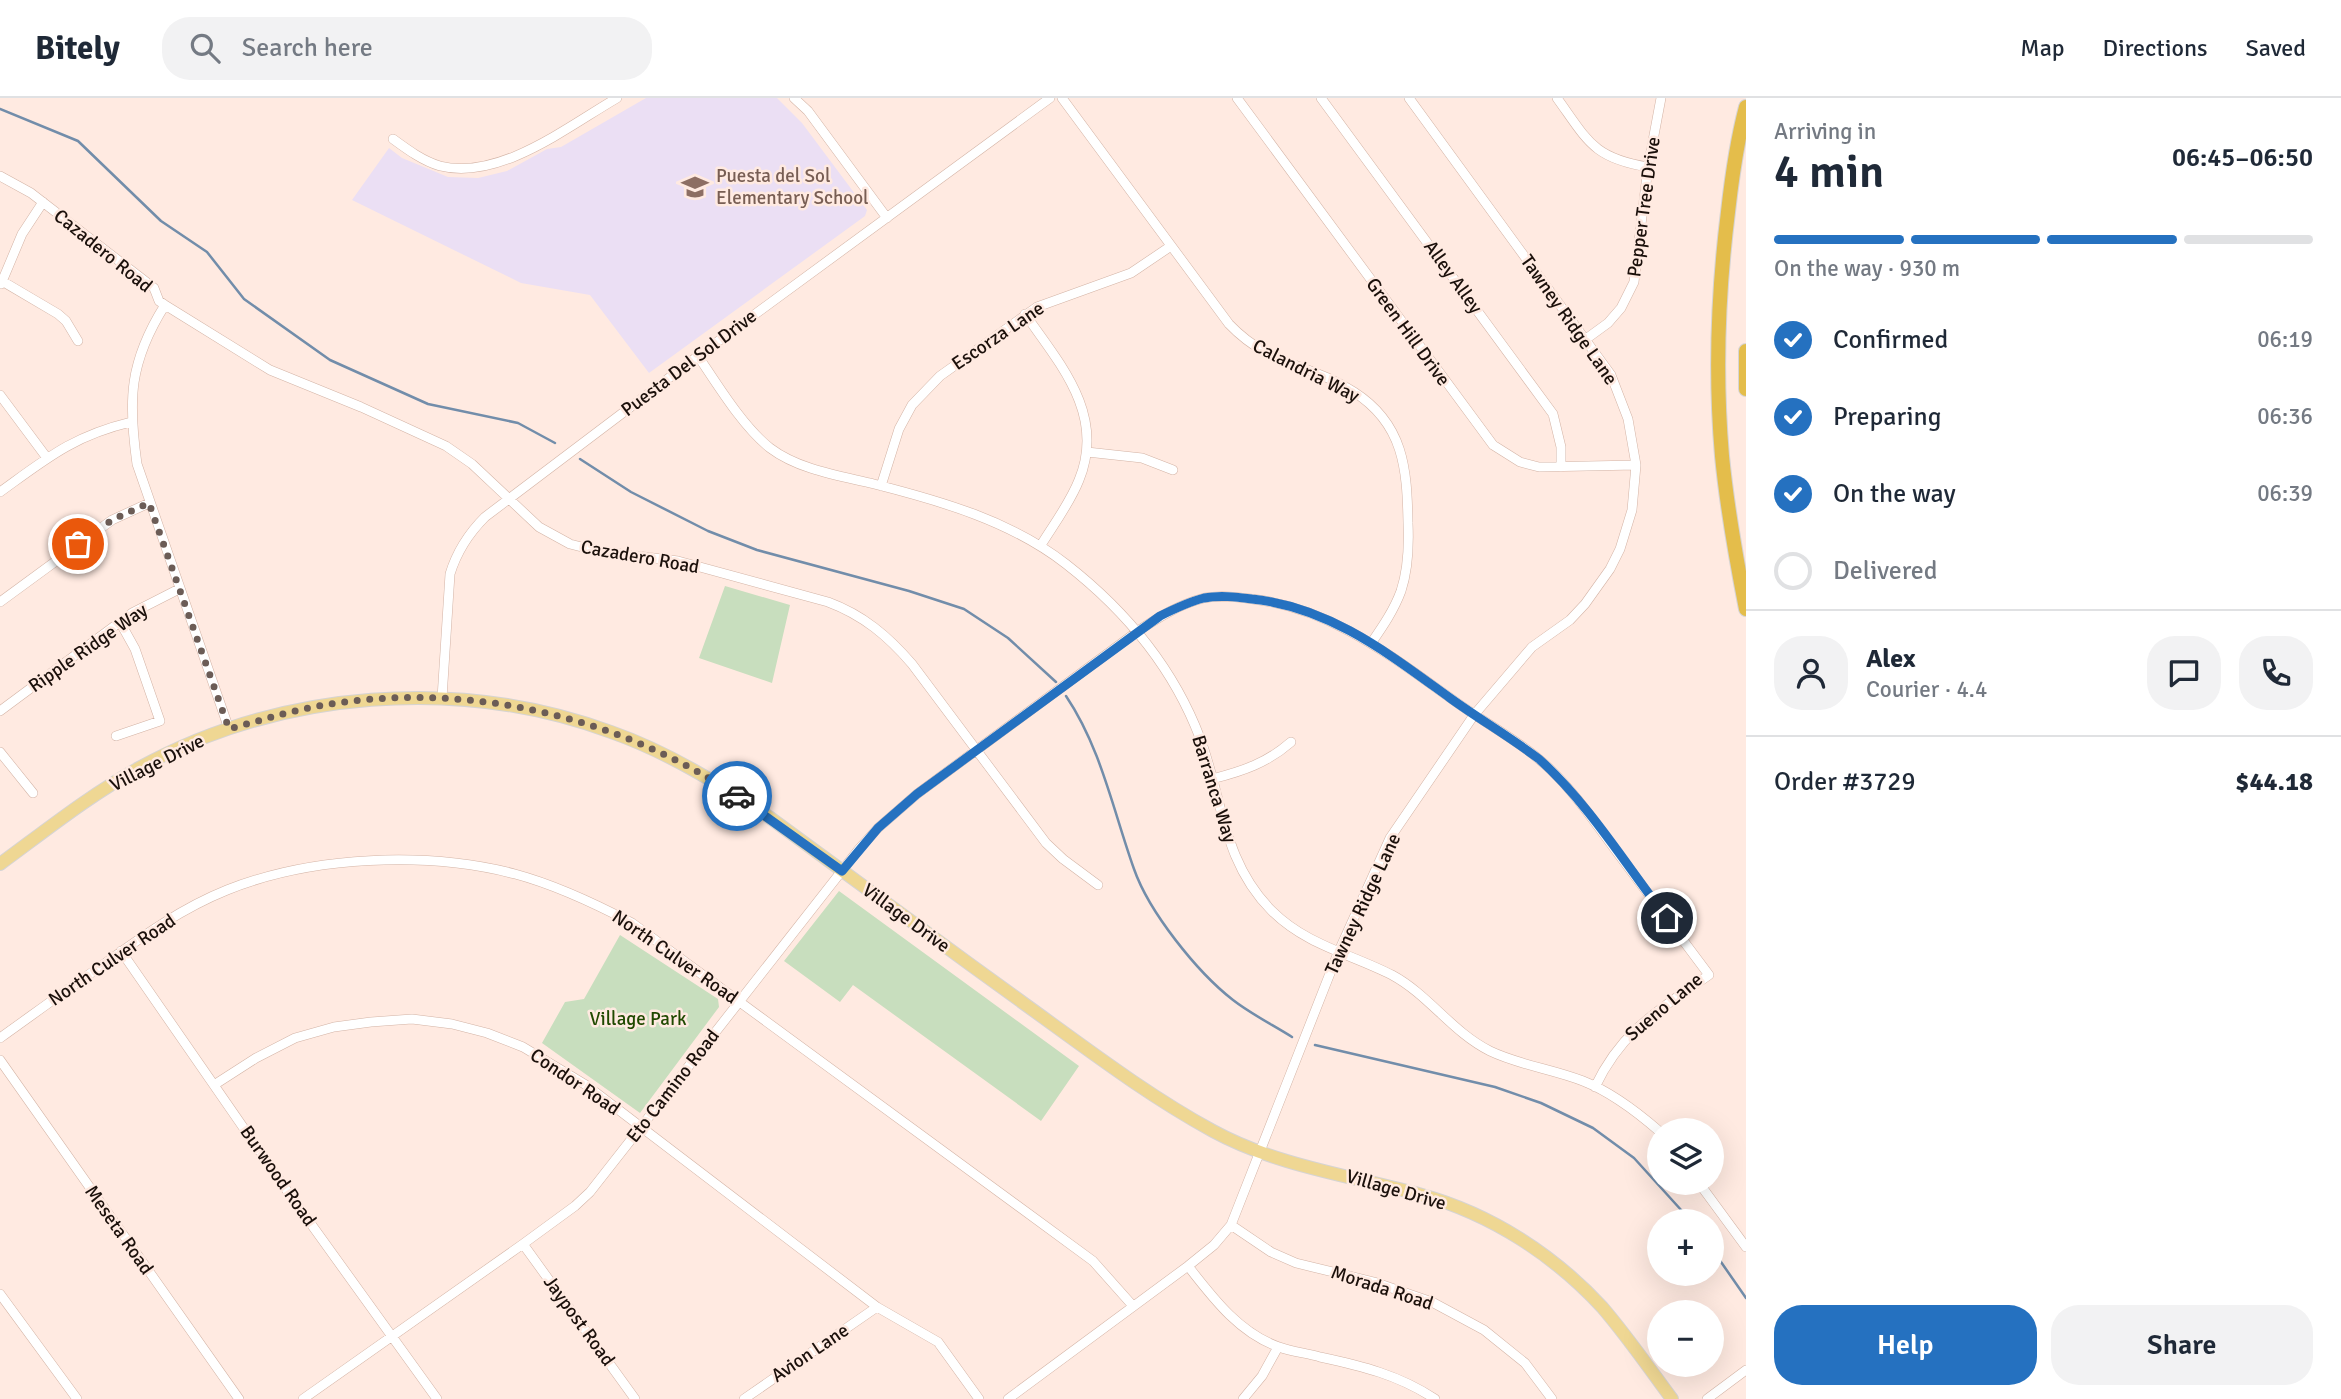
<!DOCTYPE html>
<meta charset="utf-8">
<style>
body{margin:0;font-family:Signika,sans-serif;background:#f2f2f3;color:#1f2937;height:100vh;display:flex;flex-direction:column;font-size:26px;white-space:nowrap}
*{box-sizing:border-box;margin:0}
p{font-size:23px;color:#747a83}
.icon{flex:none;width:38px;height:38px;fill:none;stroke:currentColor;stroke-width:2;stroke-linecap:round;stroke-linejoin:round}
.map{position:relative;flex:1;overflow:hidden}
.panel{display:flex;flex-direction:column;background:#fff;width:595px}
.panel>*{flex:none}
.fabs{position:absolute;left:1647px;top:1020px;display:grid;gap:14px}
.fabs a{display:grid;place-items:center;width:77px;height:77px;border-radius:50%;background:#fff;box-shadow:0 7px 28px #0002;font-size:35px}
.pin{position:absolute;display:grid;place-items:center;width:60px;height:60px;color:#fff;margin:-30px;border:4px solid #fff;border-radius:50%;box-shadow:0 2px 7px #0007}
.courier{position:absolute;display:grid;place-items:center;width:70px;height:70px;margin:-35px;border:5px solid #2571c0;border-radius:50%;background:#fff;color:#222;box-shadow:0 2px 9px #0007}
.head em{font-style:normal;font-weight:600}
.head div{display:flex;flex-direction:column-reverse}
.head{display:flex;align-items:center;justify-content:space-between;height:119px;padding:0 28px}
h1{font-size:46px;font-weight:600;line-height:52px}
.bar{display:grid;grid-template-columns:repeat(4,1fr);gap:10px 7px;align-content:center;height:84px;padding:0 28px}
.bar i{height:9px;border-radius:5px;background:#e0e1e3}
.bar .selected{background:#2571c0}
.bar p{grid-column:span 4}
.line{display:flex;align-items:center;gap:18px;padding:0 28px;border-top:2px solid #e0e1e3}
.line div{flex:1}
.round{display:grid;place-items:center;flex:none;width:74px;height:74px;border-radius:28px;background:#f2f2f3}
ol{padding:0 28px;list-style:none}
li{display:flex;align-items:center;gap:21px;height:77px}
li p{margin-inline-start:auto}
li .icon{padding:7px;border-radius:50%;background:#2571c0;color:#fff;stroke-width:4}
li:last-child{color:#747a83}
li i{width:38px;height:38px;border:4px solid #e0e1e3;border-radius:50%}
.button{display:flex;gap:14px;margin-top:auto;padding:14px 28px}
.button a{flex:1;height:80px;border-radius:28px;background:#2571c0;color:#fff;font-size:28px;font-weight:600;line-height:80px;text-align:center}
.button a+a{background:#f2f2f3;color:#1f2937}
header{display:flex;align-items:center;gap:42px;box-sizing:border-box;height:98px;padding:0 35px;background:#fff;border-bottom:2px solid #e0e1e3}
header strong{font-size:33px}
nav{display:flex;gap:38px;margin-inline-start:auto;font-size:24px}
.search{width:490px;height:63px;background:#f2f2f3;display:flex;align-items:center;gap:18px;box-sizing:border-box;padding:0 24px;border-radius:28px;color:#747a83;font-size:26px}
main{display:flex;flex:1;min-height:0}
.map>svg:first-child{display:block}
.education{fill:#ebdff4}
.green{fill:#c8debe}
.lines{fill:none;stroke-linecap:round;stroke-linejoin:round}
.stream{stroke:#728daa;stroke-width:2.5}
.minor-casing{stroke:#d3b3a5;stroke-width:10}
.major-casing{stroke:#d6d4d3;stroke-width:14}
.highway-casing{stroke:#d6d4d3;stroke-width:16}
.minor{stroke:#fff;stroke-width:9}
.major{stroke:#efd793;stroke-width:12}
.highway{stroke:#e4bd4b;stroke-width:14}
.done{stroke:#6b5c56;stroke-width:7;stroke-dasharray:0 12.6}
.route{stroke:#2571c0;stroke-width:9}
.labels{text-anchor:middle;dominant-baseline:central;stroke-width:5;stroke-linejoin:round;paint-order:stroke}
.education-label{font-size:19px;fill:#785e54;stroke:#ffeae1;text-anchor:start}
.street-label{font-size:19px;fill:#1b100b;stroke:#ffeae1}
.park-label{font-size:19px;fill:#204900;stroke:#ffeae1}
</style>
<header>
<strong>Bitely</strong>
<div class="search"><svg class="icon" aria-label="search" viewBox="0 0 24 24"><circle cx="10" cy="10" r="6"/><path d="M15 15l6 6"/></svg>Search here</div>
<nav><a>Map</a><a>Directions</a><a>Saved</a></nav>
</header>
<main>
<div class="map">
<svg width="1746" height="1301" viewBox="0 0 1746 1301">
<rect width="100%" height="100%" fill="#ffeae1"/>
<path class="education" d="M646 0H777L802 25 867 112 865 118 649 275 590 197 521 185 352 102 389 50 402 60 448 79 478 80 507 73 547 51 561 49Z"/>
<path class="green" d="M725 488 790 507 772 585 699 560Z
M839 793 1079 968 1041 1023 853 887 840 904 784 863Z
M620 837 718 901 719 909 640 1015 542 945 565 904 584 901Z"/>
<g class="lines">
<path class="stream" d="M0 11 78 43 161 123 207 154 244 201 330 262 428 306 518 325 555 345
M580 361 631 394 708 433 757 452 909 493 964 511 1008 540 1056 584
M1066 598C1101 650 1113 712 1134 771 1149 814 1197 874 1233 902 1251 916 1273 927 1292 939
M1315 947 1495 989 1541 1005 1593 1030 1634 1060 1692 1124
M1712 1151 1746 1200"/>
<defs>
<path id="minor" d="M794 0 808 13 887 120
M1062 0 1229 226C1270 269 1309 265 1354 294 1404 326 1407 371 1408 425 1409 447 1408 472 1401 493 1394 512 1383 528 1372 544
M1237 0 1493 347 1520 364 1539 369 1636 367
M1321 0 1553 316 1561 349V369
M1557 0C1588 43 1593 60 1648 69
M393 41C408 52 423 63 440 68 499 83 567 29 617 0
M0 78 31 95 154 190 159 203 165 207 270 272 361 309 446 348 472 366 539 429 570 446 597 453 678 463 828 504C863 517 888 538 912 566L1046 745 1063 761 1098 787
M2 183 58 216 66 223 78 243
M1 186 22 136 43 104
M165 207C129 264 128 302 137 366L229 631
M1025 216C1060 266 1106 317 1079 382 1070 405 1054 426 1041 447
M1586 241 1608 225 1621 210 1634 184 1648 69 1661 0
M698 258C717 286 743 329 770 350 799 372 841 378 874 386 941 403 1011 423 1066 466 1125 512 1173 569 1200 640 1223 701 1222 763 1272 813 1306 847 1351 856 1392 877 1429 897 1452 934 1490 953 1519 967 1552 971 1583 983 1611 994 1636 1013 1659 1033
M0 297 47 360
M1087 354 1142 360 1173 372
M881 388 899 331 912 307 940 278 1037 209 1131 175 1171 148
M0 394C47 360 73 338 131 324
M0 504 112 422 149 405
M442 600 450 476C457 453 468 436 485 419L698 258 1050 0
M0 613 132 515 179 491
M116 638 160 623 135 551 120 524
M0 654 33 695
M1212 681C1243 673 1267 665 1291 644
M121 853 288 1094 437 1301
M0 940C35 915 69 890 104 866 143 838 182 810 227 792 312 758 426 753 515 776 556 787 594 805 632 825L1093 1163 1133 1208
M0 962 239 1301
M214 987 256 960 295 940 334 929 371 924 412 921 452 926 487 935 523 949 586 987 877 1209 938 1244 979 1301
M1699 1085 1746 1149
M1231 1127 1271 1154 1296 1165 1374 1184 1432 1204 1484 1232 1525 1265 1552 1301
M523 1146 635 1301
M1188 1168C1213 1200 1239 1235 1279 1249 1292 1254 1307 1255 1320 1259 1362 1268 1399 1277 1435 1301
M0 1196 77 1301
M303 1301 523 1146 575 1108 590 1094 859 751 878 730 917 696 1138 533C1159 519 1180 506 1204 500 1220 497 1236 499 1252 501 1332 510 1392 559 1456 604 1488 627 1523 645 1551 672 1576 696 1596 726 1617 754 1648 795 1678 836 1709 877 1659 912 1622 932 1595 989
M744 1301 877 1209
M1008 1301 1188 1168 1214 1147 1231 1127 1338 855 1390 740 1474 617 1532 549 1570 522 1585 506 1610 471 1620 451 1632 412 1636 367 1628 321 1611 277 1409 0
M1243 1301 1262 1278 1278 1249
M1707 1301 1746 1272"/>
<path id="major" d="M0 766C45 733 90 697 139 670 281 592 459 578 611 634 668 654 719 686 769 719 855 782 940 845 1026 907 1087 951 1147 997 1213 1033 1277 1068 1352 1078 1422 1097 1491 1116 1554 1157 1602 1209 1627 1238 1649 1270 1672 1301"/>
<path id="highway" d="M1746 9C1737 43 1732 78 1728 114 1718 194 1715 277 1722 358 1727 410 1736 460 1746 511
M1746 253V291"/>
</defs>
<use href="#minor" class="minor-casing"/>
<use href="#major" class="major-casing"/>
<use href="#highway" class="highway-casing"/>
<use href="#minor" class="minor"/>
<use href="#major" class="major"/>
<use href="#highway" class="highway"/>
</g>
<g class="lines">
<path class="done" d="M78 446 112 422 149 405 229 631C265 621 300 610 337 605 475 585 621 620 737 698"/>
<path class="route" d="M737 698 842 773 878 730 917 696 1160 518C1174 511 1188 504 1204 500 1220 497 1236 499 1252 501 1330 509 1389 556 1450 600 1479 621 1510 639 1539 661 1589 706 1626 767 1667 820"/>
</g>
<defs>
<symbol id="school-bare" viewBox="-9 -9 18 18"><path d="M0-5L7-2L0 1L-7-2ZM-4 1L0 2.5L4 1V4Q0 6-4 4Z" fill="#8d6e63" stroke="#ffeae1" stroke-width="2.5" paint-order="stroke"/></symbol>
</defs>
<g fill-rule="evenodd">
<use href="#school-bare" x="676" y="70" width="38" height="38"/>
</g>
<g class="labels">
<g class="education-label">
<text x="716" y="78">Puesta del Sol<tspan x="716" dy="22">Elementary School</tspan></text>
</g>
<g class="street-label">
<text transform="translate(1644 109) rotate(-82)">Pepper Tree Drive</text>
<text transform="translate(103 153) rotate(39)">Cazadero Road</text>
<text transform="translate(1453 179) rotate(54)">Alley Alley</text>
<text transform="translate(1569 222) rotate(55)">Tawney Ridge Lane</text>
<text transform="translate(1408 234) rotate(54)">Green Hill Drive</text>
<text transform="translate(998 238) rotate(-34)">Escorza Lane</text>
<text transform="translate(689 265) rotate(-37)">Puesta Del Sol Drive</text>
<text transform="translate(1306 273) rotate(27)">Calandria Way</text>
<text transform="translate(640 459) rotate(10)">Cazadero Road</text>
<text transform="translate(88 550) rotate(-35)">Ripple Ridge Way</text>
<text transform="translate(157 665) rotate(-27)">Village Drive</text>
<text transform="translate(1214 691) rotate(73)">Barranca Way</text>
<text transform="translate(1363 806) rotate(-65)">Tawney Ridge Lane</text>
<text transform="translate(906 820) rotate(36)">Village Drive</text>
<text transform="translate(675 859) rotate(35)">North Culver Road</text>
<text transform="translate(112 862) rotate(-34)">North Culver Road</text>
<text transform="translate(1664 909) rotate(-40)">Sueno Lane</text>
<text transform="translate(575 984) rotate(34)">Condor Road</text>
<text transform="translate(673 988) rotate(-52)">Eto Camino Road</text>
<text transform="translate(278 1078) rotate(55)">Burwood Road</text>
<text transform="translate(1396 1092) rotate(16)">Village Drive</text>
<text transform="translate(119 1132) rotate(55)">Meseta Road</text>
<text transform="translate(1382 1190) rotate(18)">Morada Road</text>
<text transform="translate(579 1223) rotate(54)">Jaypost Road</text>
<text transform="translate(810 1255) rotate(-34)">Avion Lane</text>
</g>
<g class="park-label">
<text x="638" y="921">Village Park</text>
</g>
</g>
</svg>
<div class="fabs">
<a><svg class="icon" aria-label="layers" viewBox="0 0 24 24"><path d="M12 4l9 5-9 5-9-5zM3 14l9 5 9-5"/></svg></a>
<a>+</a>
<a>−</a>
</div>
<div class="pin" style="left:78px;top:446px;background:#ea580c"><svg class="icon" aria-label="bag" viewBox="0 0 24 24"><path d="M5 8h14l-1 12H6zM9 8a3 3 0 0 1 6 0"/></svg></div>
<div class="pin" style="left:1667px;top:820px;background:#1f2937"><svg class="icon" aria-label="home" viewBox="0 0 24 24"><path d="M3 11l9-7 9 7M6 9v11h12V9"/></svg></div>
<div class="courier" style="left:737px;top:698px"><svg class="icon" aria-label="car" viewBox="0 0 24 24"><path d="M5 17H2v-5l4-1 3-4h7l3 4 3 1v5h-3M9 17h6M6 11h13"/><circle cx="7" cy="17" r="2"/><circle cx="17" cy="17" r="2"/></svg></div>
</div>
<section class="panel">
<div class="head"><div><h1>4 min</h1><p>Arriving in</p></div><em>06:45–06:50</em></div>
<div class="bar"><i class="selected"></i><i class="selected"></i><i class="selected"></i><i></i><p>On the way · 930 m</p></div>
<ol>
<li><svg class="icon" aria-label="check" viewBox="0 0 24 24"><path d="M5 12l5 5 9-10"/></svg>Confirmed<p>06:19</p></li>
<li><svg class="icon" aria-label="check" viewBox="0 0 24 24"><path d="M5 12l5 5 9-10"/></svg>Preparing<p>06:36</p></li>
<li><svg class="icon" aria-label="check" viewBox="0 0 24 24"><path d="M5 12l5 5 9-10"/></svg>On the way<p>06:39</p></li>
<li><i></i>Delivered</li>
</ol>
<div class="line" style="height:126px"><a class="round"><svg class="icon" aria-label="person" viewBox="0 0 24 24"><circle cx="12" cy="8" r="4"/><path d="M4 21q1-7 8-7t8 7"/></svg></a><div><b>Alex</b><p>Courier · 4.4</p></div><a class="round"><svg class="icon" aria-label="chat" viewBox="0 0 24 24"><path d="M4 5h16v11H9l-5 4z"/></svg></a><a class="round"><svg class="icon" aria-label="phone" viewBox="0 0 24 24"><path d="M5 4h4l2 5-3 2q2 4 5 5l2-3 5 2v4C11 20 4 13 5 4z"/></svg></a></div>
<div class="line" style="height:91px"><div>Order #3729</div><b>$44.18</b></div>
<div class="button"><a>Help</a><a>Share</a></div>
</section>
</main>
